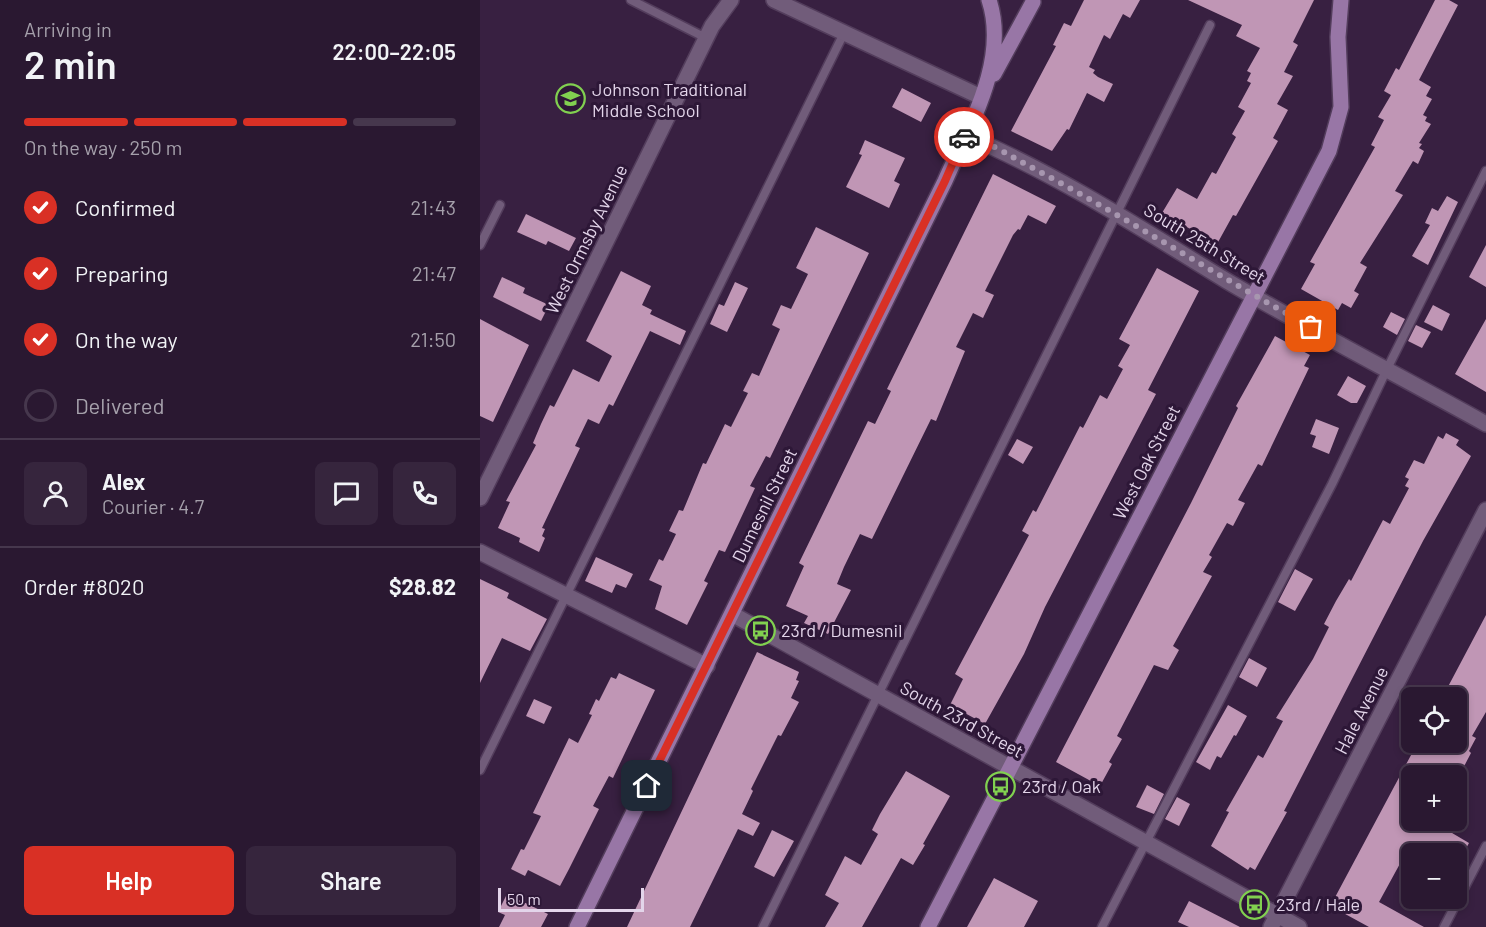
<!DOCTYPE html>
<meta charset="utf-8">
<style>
body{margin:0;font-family:Barlow,sans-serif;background:#36253d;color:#f1f3f6;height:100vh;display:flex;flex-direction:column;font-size:22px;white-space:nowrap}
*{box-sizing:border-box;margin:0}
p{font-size:20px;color:#a5a0ab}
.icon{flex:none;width:33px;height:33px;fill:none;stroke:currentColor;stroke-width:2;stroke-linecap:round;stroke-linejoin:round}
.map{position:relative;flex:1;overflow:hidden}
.side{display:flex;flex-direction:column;background:#2a1831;width:480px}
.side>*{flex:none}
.controls{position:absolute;left:921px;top:687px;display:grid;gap:12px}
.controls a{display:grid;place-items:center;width:66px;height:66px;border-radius:9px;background:#2a1831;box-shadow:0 3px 9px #0003,0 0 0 2px #46374d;font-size:30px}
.scale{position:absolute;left:18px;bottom:15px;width:146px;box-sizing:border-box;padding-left:6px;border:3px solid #e3d5ea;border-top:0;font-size:16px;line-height:21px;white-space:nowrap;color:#e3d5ea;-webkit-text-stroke:4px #2d1737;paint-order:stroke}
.pin{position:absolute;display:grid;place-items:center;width:51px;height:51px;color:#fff;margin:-26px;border-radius:12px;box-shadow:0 3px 9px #0006}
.courier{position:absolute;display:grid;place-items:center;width:60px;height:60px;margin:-30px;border:4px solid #d93025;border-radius:50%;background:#fff;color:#222;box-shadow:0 2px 8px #0007}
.headline em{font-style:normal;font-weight:600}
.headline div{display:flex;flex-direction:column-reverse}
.headline{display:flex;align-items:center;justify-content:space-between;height:102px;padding:0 24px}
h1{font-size:39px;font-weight:600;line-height:45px}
.bar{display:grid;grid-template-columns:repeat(4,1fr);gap:9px 6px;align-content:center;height:72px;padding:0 24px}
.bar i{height:8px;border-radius:4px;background:#46374d}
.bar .selected{background:#d93025}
.bar p{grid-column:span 4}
.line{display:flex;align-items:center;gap:15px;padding:0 24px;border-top:2px solid #46374d}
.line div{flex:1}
.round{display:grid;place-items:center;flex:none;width:63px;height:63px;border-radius:9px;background:#36253d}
ol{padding:0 24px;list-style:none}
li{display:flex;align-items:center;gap:18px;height:66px}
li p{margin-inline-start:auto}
li .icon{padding:6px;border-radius:50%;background:#d93025;color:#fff;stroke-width:4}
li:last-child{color:#a5a0ab}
li i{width:33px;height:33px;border:3px solid #46374d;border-radius:50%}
.action{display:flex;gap:12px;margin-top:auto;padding:12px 24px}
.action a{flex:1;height:69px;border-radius:9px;background:#d93025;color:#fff;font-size:24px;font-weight:600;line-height:69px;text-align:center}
.action a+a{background:#36253d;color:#f1f3f6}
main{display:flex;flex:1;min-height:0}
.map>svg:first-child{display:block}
.building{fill:#c096b5}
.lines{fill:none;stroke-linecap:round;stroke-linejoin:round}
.service-casing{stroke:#533d5c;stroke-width:11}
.minor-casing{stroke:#533d5c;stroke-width:18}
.secondary-casing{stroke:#533d5c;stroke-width:18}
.service{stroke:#715c7a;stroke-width:8}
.minor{stroke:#715c7a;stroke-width:15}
.secondary{stroke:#9876a6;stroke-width:15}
.done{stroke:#a796af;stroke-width:6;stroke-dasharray:0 10.8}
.route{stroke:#d93025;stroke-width:8}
.labels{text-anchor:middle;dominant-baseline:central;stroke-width:6;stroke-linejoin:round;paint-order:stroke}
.poi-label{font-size:18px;fill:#e3d5ea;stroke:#2d1737;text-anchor:start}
.street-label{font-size:18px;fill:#e3d5ea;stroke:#2d1737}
</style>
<main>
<section class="side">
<div class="headline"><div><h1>2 min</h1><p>Arriving in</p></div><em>22:00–22:05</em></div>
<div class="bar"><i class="selected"></i><i class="selected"></i><i class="selected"></i><i></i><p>On the way · 250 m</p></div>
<ol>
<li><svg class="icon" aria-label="check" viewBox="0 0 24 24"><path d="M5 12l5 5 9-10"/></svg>Confirmed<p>21:43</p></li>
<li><svg class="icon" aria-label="check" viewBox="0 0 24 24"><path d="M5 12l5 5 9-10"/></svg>Preparing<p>21:47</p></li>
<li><svg class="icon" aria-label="check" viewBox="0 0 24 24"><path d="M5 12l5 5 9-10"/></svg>On the way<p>21:50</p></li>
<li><i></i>Delivered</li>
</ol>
<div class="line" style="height:108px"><a class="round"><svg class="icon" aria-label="person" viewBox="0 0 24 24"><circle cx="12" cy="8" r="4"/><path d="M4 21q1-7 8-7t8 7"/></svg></a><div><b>Alex</b><p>Courier · 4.7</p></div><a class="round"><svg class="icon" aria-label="chat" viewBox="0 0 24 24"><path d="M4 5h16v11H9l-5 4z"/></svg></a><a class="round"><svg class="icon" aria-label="phone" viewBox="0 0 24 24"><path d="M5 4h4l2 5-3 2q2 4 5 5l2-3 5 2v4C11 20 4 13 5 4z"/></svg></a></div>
<div class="line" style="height:78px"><div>Order #8020</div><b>$28.82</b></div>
<div class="action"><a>Help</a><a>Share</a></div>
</section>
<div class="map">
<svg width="1006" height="927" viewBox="0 0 1006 927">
<rect width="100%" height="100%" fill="#382041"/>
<path class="building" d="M604 0H660L650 18 643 14 630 39 624 35 609 67 615 70 613 73 618 77 633 84 624 102 607 93 589 130 587 129 572 151 531 131 576 46 573 45 584 23 591 26Z
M708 0H834L813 42 818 45 804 72 813 76 797 104 808 110 793 138 798 141 756 216 753 215 737 244 682 213 697 188 717 199 732 172 736 174 756 137 752 134 765 111 758 107 771 83 767 81 771 73 767 71 780 48 756 36 762 25Z
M955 0H969L978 5 939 80 951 87 946 96 952 99 943 115 947 117 945 121 951 124 939 143 942 144 939 148 944 151 938 164 933 161 915 191 923 195 880 263 887 267 874 291 879 294 871 308 862 303 858 310 821 289 835 264 830 262 895 147 891 145 904 120 898 117 911 95 904 91 916 68 919 70Z
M422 88 451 103 441 122 412 107Z
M385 140 425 158 414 181 420 184 409 208 366 187 382 155 379 154Z
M513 174 576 206 566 224 548 215 540 230 538 229 533 235 505 291 514 295 503 318 493 313 476 347 485 351 456 421 451 419 392 539 380 534 364 567 357 584 371 590 348 634 324 623 328 616 306 606 324 566 319 563 388 421 395 424 411 391 407 389Z
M967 196 978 202 948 265 932 256 950 225 945 223 952 208 958 211Z
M46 214 96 238 89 251 68 241 66 245 37 232Z
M336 227 389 253 290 458 286 456 270 486 275 488 245 552 239 550 224 581 228 583 207 625 175 609 182 586 169 580 179 559 183 561 196 534 189 531 199 510 203 511 223 463 226 464 245 424 251 427 268 393 263 391 272 373 279 376 300 329 292 325 301 305 311 309 328 274 316 268Z
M1006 245V287L989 277Z
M677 268 719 291 668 390 676 394 565 607 544 654 505 724 470 705 483 679 475 674 549 535 542 531 553 510 556 512 600 426 603 428 620 395 627 399 643 369 638 366 650 345 639 339Z
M141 271 171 286 162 305 172 310 170 314 206 331 200 345 170 331 133 406 129 404 119 424 108 419 95 446 100 448 62 528 65 529 62 536 65 538 59 552 39 542 40 538 18 528 30 502 26 501 56 445 53 443 61 424 70 405 74 407 93 369 119 382 132 356 106 341Z
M22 277 45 288 43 293 69 305 61 321 13 297Z
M255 282 268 288 247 332 230 324 239 304 244 306Z
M953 305 970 314 962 331 944 322Z
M911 312 925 319 917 335 903 327Z
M0 319 49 345 13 422 0 416Z
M1006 319V392L975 374Z
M936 325 951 332 942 348 928 341Z
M795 336 830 355 824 366 829 368 782 466 778 464 758 500 765 503 753 526 747 523 729 555 732 557 723 572 732 576 693 646 699 650 688 670 674 665 637 736 642 739 629 762 632 764 620 786 576 762 711 503 758 408 756 406Z
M868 376 886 386 877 403H871L857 395Z
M836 419 859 428 849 454 832 447 836 436 830 434Z
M966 433 979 440 976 445 991 456 943 541 804 811 807 812 775 870 770 867 768 870 731 846 749 812 746 811 778 755 783 758 797 732 803 721 796 718 833 659 849 627 844 624 856 601 869 579 871 581 903 520 910 524 929 488 925 486 929 479 925 477 934 460 944 464 958 436 963 439Z
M537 439 553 447 543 464 528 455Z
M116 557 153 574 146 588 136 584 132 593 105 581Z
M815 569 833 579 815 611 798 602Z
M0 579 29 593 27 598 67 619 50 651 22 638 0 683Z
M1006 615V712L992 736 996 738 989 751 991 753 979 776H932V820H950L989 843 983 854H932V864L922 860 899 902 944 927H889L856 909 857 906 852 903 938 742H976V698H962Z
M277 652 319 672 316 680 319 681 311 698 319 702 301 736 298 735 271 789 273 791 262 814 280 823 273 836 258 829 210 927H147Z
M769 658 787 668 777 687 759 677Z
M139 673 175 690 133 778 129 776 113 806 119 809 89 869 80 886 48 870 45 876 31 869 41 849 44 850 61 816 53 813 89 738 98 743 112 715 109 714 116 699 119 701 131 677 136 679Z
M54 699 72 707 64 724 46 716Z
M748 705 767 716 756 736 754 735 741 758 737 756 730 770 716 762Z
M426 771 470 796 443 844 445 845 433 865 421 858 382 927H345L359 903 345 895 365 856 381 865 398 834 392 830 400 814Z
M667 785 684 794 674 814 656 807Z
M697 797 710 804 699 826 685 819Z
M292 830 314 841 294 877 274 867Z
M514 878 558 901 544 927H487Z
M27 894 68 914 61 927H19L25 915 18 912Z
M709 901 760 927H709L698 922Z"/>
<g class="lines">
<defs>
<path id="service" d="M151 0 226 38
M0 245 20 205
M0 770 365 31
M283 927 730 25
M622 927 852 484 907 369 1006 171
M964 927 1006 846"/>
<path id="minor" d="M294 0 501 97
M485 135C577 174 662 229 747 281 832 331 920 376 1006 424
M0 498 232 26 251 0
M0 552 227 666
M252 614 819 927
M791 927 1006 510"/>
<path id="secondary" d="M514 74 553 2
M97 927 465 181C489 126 529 61 509 0
M448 927 849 151 861 107 858 37 861 0"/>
</defs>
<use href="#service" class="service-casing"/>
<use href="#minor" class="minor-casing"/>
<use href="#secondary" class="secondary-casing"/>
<use href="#service" class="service"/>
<use href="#minor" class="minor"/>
<use href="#secondary" class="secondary"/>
</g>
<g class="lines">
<path class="done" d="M484 137C499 136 534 158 549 166 645 217 736 275 831 327"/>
<path class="route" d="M167 786 465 181 484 137"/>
</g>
<defs>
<symbol id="school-ring" viewBox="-11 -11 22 22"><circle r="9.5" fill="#2d1737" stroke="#81d050" stroke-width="1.5"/><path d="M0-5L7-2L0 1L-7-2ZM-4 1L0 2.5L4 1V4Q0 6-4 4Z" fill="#81d050"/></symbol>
<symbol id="bus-ring" viewBox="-11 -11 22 22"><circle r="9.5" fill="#2d1737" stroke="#81d050" stroke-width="1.5"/><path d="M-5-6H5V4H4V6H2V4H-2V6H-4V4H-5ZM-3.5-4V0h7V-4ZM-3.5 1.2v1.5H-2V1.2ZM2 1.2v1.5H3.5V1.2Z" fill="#81d050"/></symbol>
</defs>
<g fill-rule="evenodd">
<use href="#school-ring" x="74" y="82" width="33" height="33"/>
<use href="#bus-ring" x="264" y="614" width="33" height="33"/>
<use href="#bus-ring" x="504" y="770" width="33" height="33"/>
<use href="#bus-ring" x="758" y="888" width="33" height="33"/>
</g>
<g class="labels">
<g class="poi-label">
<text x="112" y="89">Johnson Traditional<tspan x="112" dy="21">Middle School</tspan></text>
<text x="301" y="630">23rd / Dumesnil</text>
<text x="542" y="786">23rd / Oak</text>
<text x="796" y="904">23rd / Hale</text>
</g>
<g class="street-label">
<text transform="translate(106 239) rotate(-64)">West Ormsby Avenue</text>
<text transform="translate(725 243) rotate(31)">South 25th Street</text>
<text transform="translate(666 462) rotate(-63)">West Oak Street</text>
<text transform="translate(284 505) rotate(-64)">Dumesnil Street</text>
<text transform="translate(881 710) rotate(-63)">Hale Avenue</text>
<text transform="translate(482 719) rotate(29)">South 23rd Street</text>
</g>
</g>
</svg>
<div class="controls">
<a><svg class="icon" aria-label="locate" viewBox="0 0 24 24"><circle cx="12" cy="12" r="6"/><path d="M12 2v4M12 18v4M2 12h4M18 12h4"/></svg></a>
<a>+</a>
<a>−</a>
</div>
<div class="scale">50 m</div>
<div class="pin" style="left:831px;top:327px;background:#ea580c"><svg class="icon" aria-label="bag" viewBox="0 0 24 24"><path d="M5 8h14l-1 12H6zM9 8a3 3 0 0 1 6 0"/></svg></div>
<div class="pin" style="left:167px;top:786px;background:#1f2937"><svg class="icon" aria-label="home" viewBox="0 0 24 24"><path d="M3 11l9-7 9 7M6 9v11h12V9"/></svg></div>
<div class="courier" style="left:484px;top:137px"><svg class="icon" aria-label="car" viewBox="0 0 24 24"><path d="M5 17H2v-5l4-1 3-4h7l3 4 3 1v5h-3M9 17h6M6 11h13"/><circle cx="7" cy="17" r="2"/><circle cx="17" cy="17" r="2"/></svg></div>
</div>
</main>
